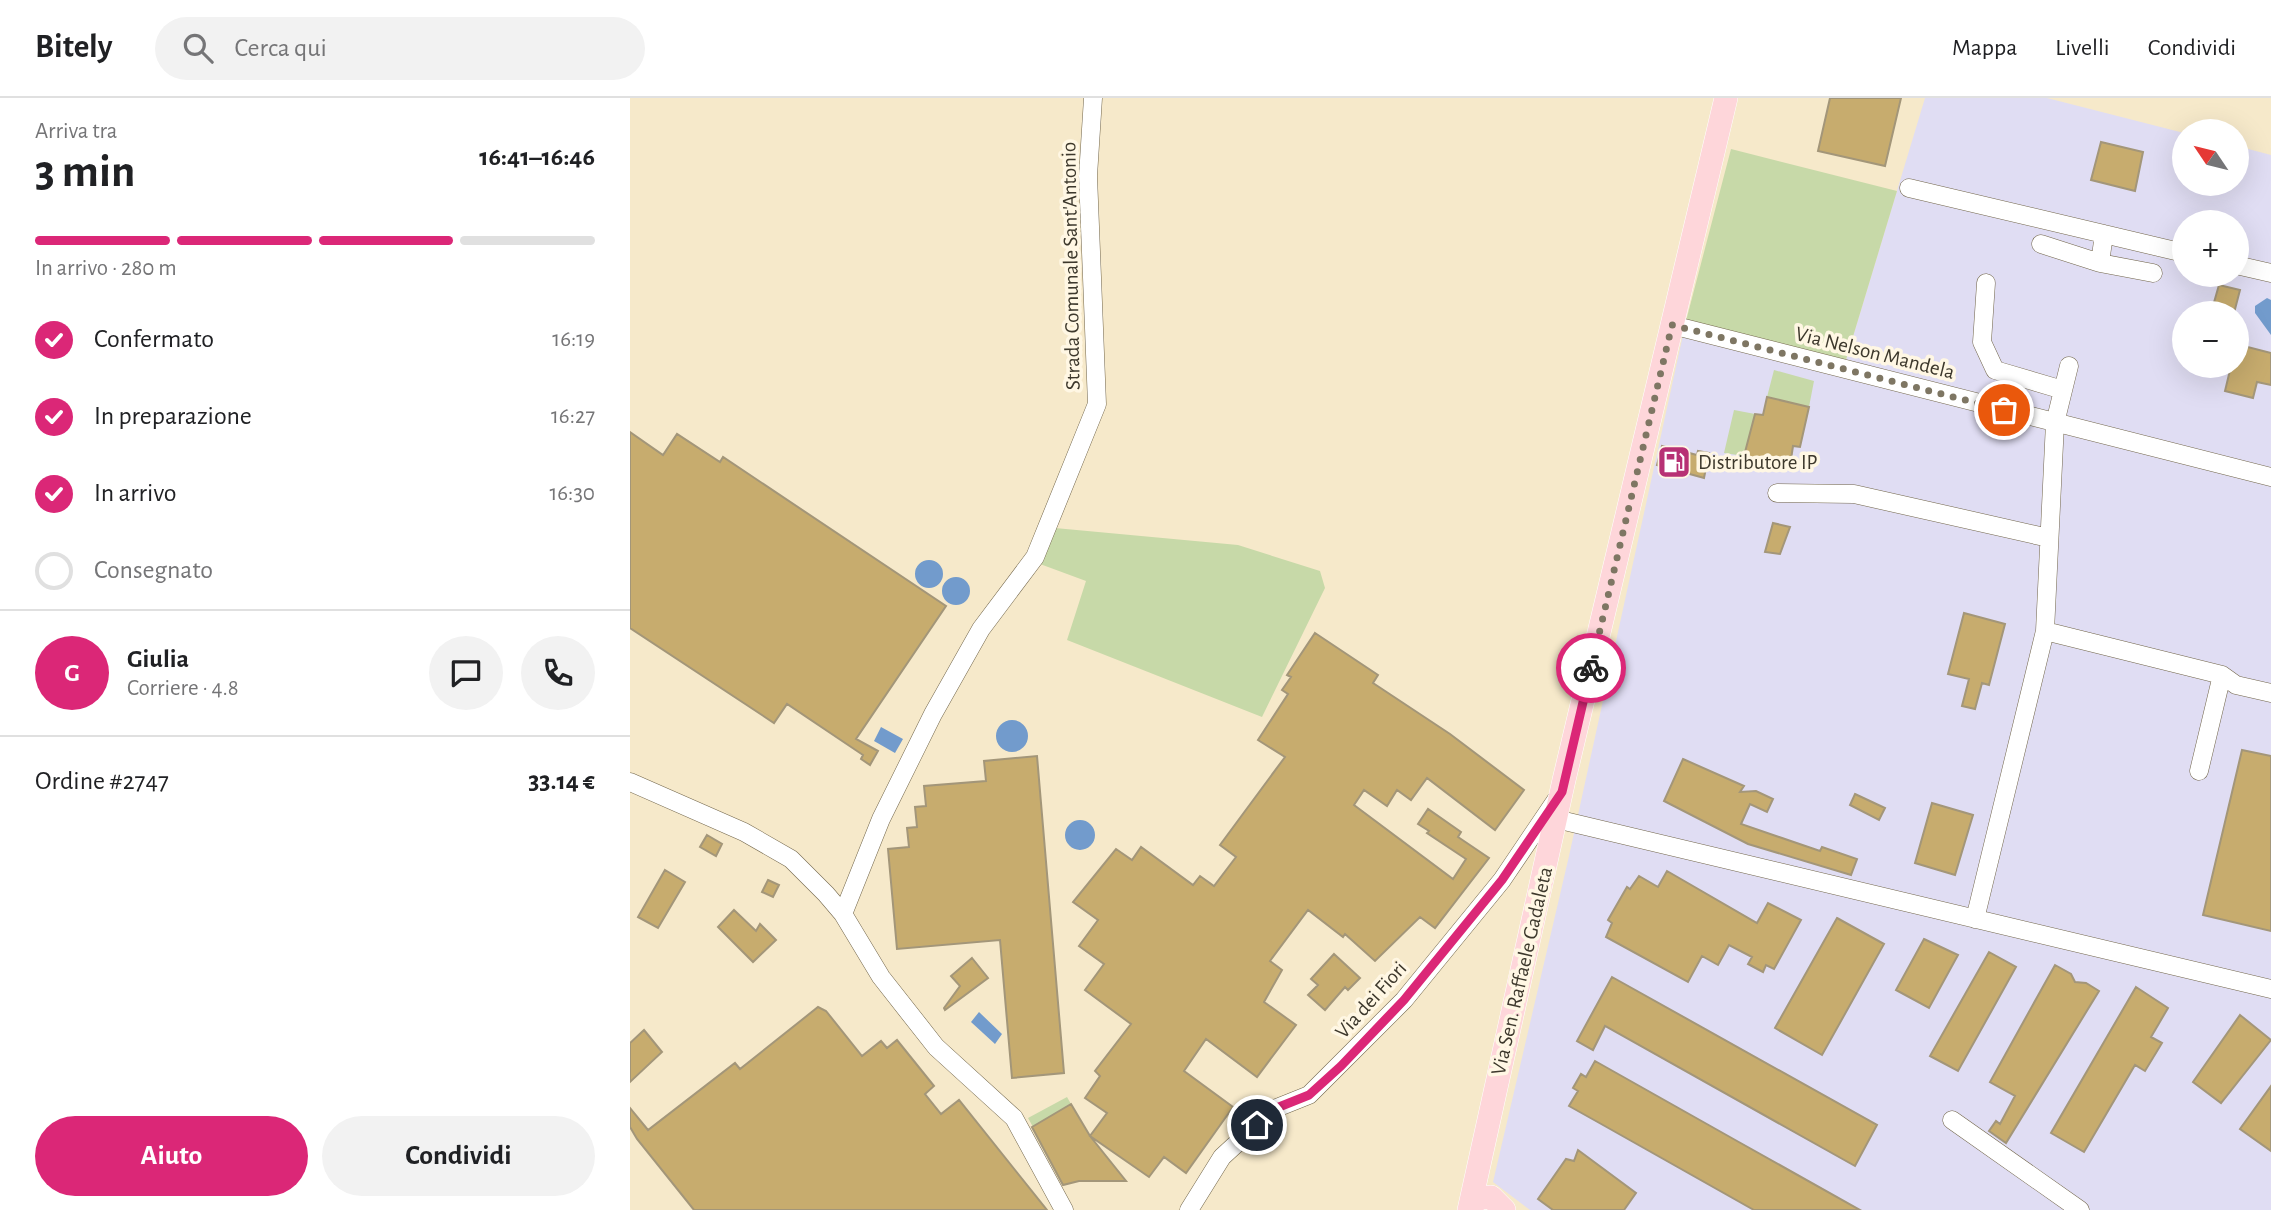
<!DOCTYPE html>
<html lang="it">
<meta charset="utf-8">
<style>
body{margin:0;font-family:"Alegreya Sans",sans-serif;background:#f2f2f2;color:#202124;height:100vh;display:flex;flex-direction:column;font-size:26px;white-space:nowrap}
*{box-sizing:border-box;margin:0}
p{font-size:23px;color:#757577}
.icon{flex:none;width:38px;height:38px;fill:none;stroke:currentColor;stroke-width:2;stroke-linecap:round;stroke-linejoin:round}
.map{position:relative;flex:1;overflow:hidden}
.details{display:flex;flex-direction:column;background:#fff;width:630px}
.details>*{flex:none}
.needle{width:46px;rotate:305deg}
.controls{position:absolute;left:1542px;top:21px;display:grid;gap:14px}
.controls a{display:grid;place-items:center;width:77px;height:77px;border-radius:50%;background:#fff;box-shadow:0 7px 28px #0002;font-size:35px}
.pin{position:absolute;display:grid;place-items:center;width:60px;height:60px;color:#fff;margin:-30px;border:4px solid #fff;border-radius:50%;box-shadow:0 2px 7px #0007}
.courier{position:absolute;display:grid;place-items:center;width:70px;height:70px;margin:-35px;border:5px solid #db2777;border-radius:50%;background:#fff;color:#222;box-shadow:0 2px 9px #0007}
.headline em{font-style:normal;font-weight:700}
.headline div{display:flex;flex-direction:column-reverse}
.headline{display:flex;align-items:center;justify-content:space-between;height:119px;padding:0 35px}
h1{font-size:46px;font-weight:700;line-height:52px}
.bar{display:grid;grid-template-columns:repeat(4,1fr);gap:10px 7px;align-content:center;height:84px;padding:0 35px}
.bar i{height:9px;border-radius:5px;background:#e0e0e0}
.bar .selected{background:#db2777}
.bar p{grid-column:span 4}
.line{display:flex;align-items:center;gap:18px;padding:0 35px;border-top:2px solid #e0e0e0}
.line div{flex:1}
.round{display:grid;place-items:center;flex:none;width:74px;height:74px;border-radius:37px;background:#f2f2f2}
ol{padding:0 35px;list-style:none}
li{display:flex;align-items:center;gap:21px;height:77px}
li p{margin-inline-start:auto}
li .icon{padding:7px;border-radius:50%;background:#db2777;color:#fff;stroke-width:4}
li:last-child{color:#757577}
li i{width:38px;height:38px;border:4px solid #e0e0e0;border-radius:50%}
.button{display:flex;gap:14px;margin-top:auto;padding:14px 35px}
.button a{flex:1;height:80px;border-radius:42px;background:#db2777;color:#fff;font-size:28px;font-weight:700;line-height:80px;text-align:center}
.button a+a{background:#f2f2f2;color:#202124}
header{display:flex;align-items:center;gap:42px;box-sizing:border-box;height:98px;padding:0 35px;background:#fff;border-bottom:2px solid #e0e0e0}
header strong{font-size:33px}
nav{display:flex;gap:38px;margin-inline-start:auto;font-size:24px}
.search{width:490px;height:63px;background:#f2f2f2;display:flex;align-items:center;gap:18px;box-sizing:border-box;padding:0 24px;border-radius:38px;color:#757577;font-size:26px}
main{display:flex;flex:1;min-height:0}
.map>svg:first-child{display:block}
.industrial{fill:#e0ddf3;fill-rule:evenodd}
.green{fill:#c7d9a8}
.water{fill:#729bcc}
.building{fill:#c7ac6e;stroke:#a39679;stroke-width:2}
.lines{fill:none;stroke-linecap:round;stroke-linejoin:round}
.minor-casing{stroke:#72664b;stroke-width:19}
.major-casing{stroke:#fff;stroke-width:24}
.minor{stroke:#fff;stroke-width:18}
.major{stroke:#fed6da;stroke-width:23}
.done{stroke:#7e7663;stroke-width:7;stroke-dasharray:0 12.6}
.route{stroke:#db2777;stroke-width:9}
.labels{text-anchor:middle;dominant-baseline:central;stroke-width:7;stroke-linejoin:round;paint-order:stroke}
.street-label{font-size:21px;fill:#3d382c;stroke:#fff7e4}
.poi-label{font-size:21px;fill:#3d382c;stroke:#fff7e4;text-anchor:start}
</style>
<header>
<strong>Bitely</strong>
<div class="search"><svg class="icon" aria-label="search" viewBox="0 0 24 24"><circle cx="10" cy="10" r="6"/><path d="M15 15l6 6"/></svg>Cerca qui</div>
<nav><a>Mappa</a><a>Livelli</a><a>Condividi</a></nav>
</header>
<main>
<section class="details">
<div class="headline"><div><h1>3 min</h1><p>Arriva tra</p></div><em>16:41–16:46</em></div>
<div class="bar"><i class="selected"></i><i class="selected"></i><i class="selected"></i><i></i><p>In arrivo · 280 m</p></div>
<ol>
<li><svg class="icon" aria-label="check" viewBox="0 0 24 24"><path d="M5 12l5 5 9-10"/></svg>Confermato<p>16:19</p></li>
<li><svg class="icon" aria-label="check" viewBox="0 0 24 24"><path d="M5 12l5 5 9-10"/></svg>In preparazione<p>16:27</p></li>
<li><svg class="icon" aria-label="check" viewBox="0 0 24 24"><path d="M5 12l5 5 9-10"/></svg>In arrivo<p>16:30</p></li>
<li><i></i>Consegnato</li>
</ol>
<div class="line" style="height:126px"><b class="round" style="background:#db2777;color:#fff">G</b><div><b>Giulia</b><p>Corriere · 4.8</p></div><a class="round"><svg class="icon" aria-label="chat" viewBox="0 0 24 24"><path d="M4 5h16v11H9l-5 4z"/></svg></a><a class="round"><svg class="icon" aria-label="phone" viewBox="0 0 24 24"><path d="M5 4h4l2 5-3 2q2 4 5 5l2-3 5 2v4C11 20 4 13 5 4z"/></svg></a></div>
<div class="line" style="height:91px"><div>Ordine #2747</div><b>33.14 €</b></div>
<div class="button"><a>Aiuto</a><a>Condividi</a></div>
</section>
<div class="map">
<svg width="1641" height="1112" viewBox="0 0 1641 1112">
<rect width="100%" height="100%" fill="#f6e9ca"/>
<path class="industrial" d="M1295 0H1417L1554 35V86H1606L1607 48 1641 57V1112H900L863 1084 939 758 1056 223 1215 265ZM1554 124H1606V177H1554ZM1554 215H1606V268H1554Z"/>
<path class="green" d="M1101 51 1267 93 1215 265 1056 223Z
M1144 272 1184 283 1179 309 1137 299Z
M1104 312 1125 316 1114 358 1094 355Z
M425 430 608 447 690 473 695 490 632 619 437 542 456 483 410 466Z
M437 999 441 1006 403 1029 398 1020Z"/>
<path class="water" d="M1637 200 1641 202V237L1625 215V208Z
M285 476a14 14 0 1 1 28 0a14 14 0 1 1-28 0Z
M312 493a14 14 0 1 1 28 0a14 14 0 1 1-28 0Z
M366 638a16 16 0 1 1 32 0a16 16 0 1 1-32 0Z
M251 629 273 641 265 655 244 643Z
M435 737a15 15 0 1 1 30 0a15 15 0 1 1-30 0Z
M349 914 372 936 365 946 341 924Z"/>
<path class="building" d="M1200 0H1271L1255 68 1188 53Z
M1471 44 1513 54 1505 93 1461 82Z
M1589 187 1610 192 1604 215H1581Z
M1606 246 1641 255V287L1627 284 1623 300 1595 293 1601 268H1606Z
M1137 299 1179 309 1170 349 1163 348 1160 368 1114 358 1125 316 1133 317Z
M0 334 33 357 47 336 90 364 93 359 316 508 226 641 248 653 240 667 231 661 233 657 157 606 144 625 0 530Z
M1032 348 1067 357 1068 353 1079 355 1074 380 1027 367Z
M1143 425 1160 429 1150 456 1135 454Z
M1334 515 1375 526 1359 587 1352 585 1345 611 1332 608 1339 581 1318 576Z
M685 535 748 577 743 585 820 636 894 692 865 732 797 680 781 702 767 692 757 708 734 692 724 707 823 781 836 761 797 735 799 733 788 726 798 711 831 734 828 739 859 760 805 830 790 819 745 863 715 836 713 839 678 812 640 863 652 872 634 904 666 927 627 979 576 941 554 973 603 1009 556 1075 534 1059 519 1079 460 1038 477 1015 455 1000 470 978 465 973 501 926 455 892 474 866 449 848 468 822 443 804 486 751 502 762 511 749 563 787 570 778 584 788 606 759 590 747 655 659 628 642 658 596 652 592 661 579 657 577Z
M1612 652 1641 658V833L1573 817Z
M407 658 434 975 382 980 370 842 267 851 258 751 279 749 277 730 287 729 285 709 296 708 294 688 356 683 354 663Z
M1053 661 1114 688 1110 694 1126 693 1143 701 1137 714 1120 706 1111 726 1190 753 1192 749 1227 761 1221 777 1118 746 1034 703Z
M1225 696 1255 710 1249 722 1220 707Z
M1302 705 1343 717 1325 777 1285 765Z
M77 737 92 746 86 758 70 749Z
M35 772 55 784 28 830 8 819Z
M1037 773 1127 825 1138 805 1171 822 1144 871 1136 867 1133 874 1118 866 1122 859 1099 847 1088 867 1072 858 1058 884 976 839 982 825 978 822 997 789 1000 791 1009 778 1028 789Z
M138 782 149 787 143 799 132 794Z
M104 812 126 833 130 826 146 842 123 864 88 829Z
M1207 820 1254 846 1192 957 1145 930Z
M1294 841 1328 857 1299 910 1266 892Z
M1359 854 1386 869 1328 973 1300 958Z
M704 856 730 880 718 892 715 889 695 912 678 897 688 887 681 881Z
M342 860 358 880 315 912 314 910 330 888 321 878Z
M1425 867 1441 876 1445 884 1456 885 1469 893 1376 1045 1359 1033 1366 1023 1370 1026 1385 998 1360 984Z
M982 879 1247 1027 1225 1068 975 928 963 952 947 943Z
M1506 889 1538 910 1521 939 1532 945 1515 973 1505 967 1454 1054 1421 1035Z
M188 909 196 913 232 958 251 943 257 950 267 942 304 988 295 996 311 1016 329 1002 417 1112H64L7 1041 0 1029V1010L18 1032 105 965 110 971Z
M1610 917 1641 942 1591 1005 1563 984Z
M14 932 32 954 0 984V945Z
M965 963 1107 1043 1230 1112H1124L973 1027 939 1008 948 993 943 990 951 976 956 979Z
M1641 988V1053L1610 1031Z
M441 1006 460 1038 496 1083H449L433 1087 402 1029Z
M948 1052 1006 1095 994 1112H923L908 1101 936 1061 944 1063Z"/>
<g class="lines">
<defs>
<path id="minor" d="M1279 90 1554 155
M1474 136 1470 165 1523 175
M1411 146 1470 165
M1606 167 1641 175
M1356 185 1352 244 1365 272 1433 292
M1042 227 1641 379
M1147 395 1224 396 1419 440
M1415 533 1592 577 1606 587 1641 595
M1569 673 1592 577
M0 684 114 734 161 761 196 796 213 816 251 879 306 949 384 1020 434 1112
M926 721 1641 891
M213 816 251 721 303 616 351 531 405 459 467 306 458 78 463 0
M1345 821 1415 533 1425 325 1439 268
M1322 1022 1450 1112
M559 1112 592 1059 644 1011 679 997 774 902 872 782 926 702"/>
<path id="major" d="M841 1107 850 1100 861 1099 874 1112
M839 1112 934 682 1096 0"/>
</defs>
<use href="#minor" class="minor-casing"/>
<use href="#major" class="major-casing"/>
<use href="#minor" class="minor"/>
<use href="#major" class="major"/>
</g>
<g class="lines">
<path class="done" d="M961 570 1042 227 1374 312"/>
<path class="route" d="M627 1027 644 1011 679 997 711 968 774 902 872 782 932 694 961 570"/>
</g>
<defs>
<symbol id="fuel-square" viewBox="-11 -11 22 22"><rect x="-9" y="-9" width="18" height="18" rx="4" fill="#b73174" stroke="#fff7e4"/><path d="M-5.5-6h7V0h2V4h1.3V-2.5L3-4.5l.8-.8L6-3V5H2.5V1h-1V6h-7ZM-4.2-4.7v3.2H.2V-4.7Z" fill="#fff"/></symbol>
</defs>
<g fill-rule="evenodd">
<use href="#fuel-square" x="1025" y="345" width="38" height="38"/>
</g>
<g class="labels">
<g class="street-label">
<text transform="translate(441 168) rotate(-91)">Strada Comunale Sant'Antonio</text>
<text transform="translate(1245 255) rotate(14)">Via Nelson Mandela</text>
<text transform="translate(892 873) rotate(-77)">Via Sen. Raffaele Gadaleta</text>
<text transform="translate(741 902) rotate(-48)">Via dei Fiori</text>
</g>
<g class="poi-label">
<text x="1068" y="364">Distributore IP</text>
</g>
</g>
</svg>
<div class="controls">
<a><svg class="needle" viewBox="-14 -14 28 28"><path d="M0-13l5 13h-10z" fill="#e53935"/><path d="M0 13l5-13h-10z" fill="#757577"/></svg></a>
<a>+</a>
<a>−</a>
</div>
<div class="pin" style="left:1374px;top:312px;background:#ea580c"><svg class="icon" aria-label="bag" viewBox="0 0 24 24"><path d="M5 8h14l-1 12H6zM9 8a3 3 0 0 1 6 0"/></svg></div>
<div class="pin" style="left:627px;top:1027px;background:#1f2937"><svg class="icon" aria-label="home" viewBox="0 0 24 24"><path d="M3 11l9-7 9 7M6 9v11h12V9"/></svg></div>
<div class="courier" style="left:961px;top:570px"><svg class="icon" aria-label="bike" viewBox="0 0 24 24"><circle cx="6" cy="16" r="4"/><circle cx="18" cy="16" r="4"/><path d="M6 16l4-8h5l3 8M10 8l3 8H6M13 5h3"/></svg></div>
</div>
</main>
